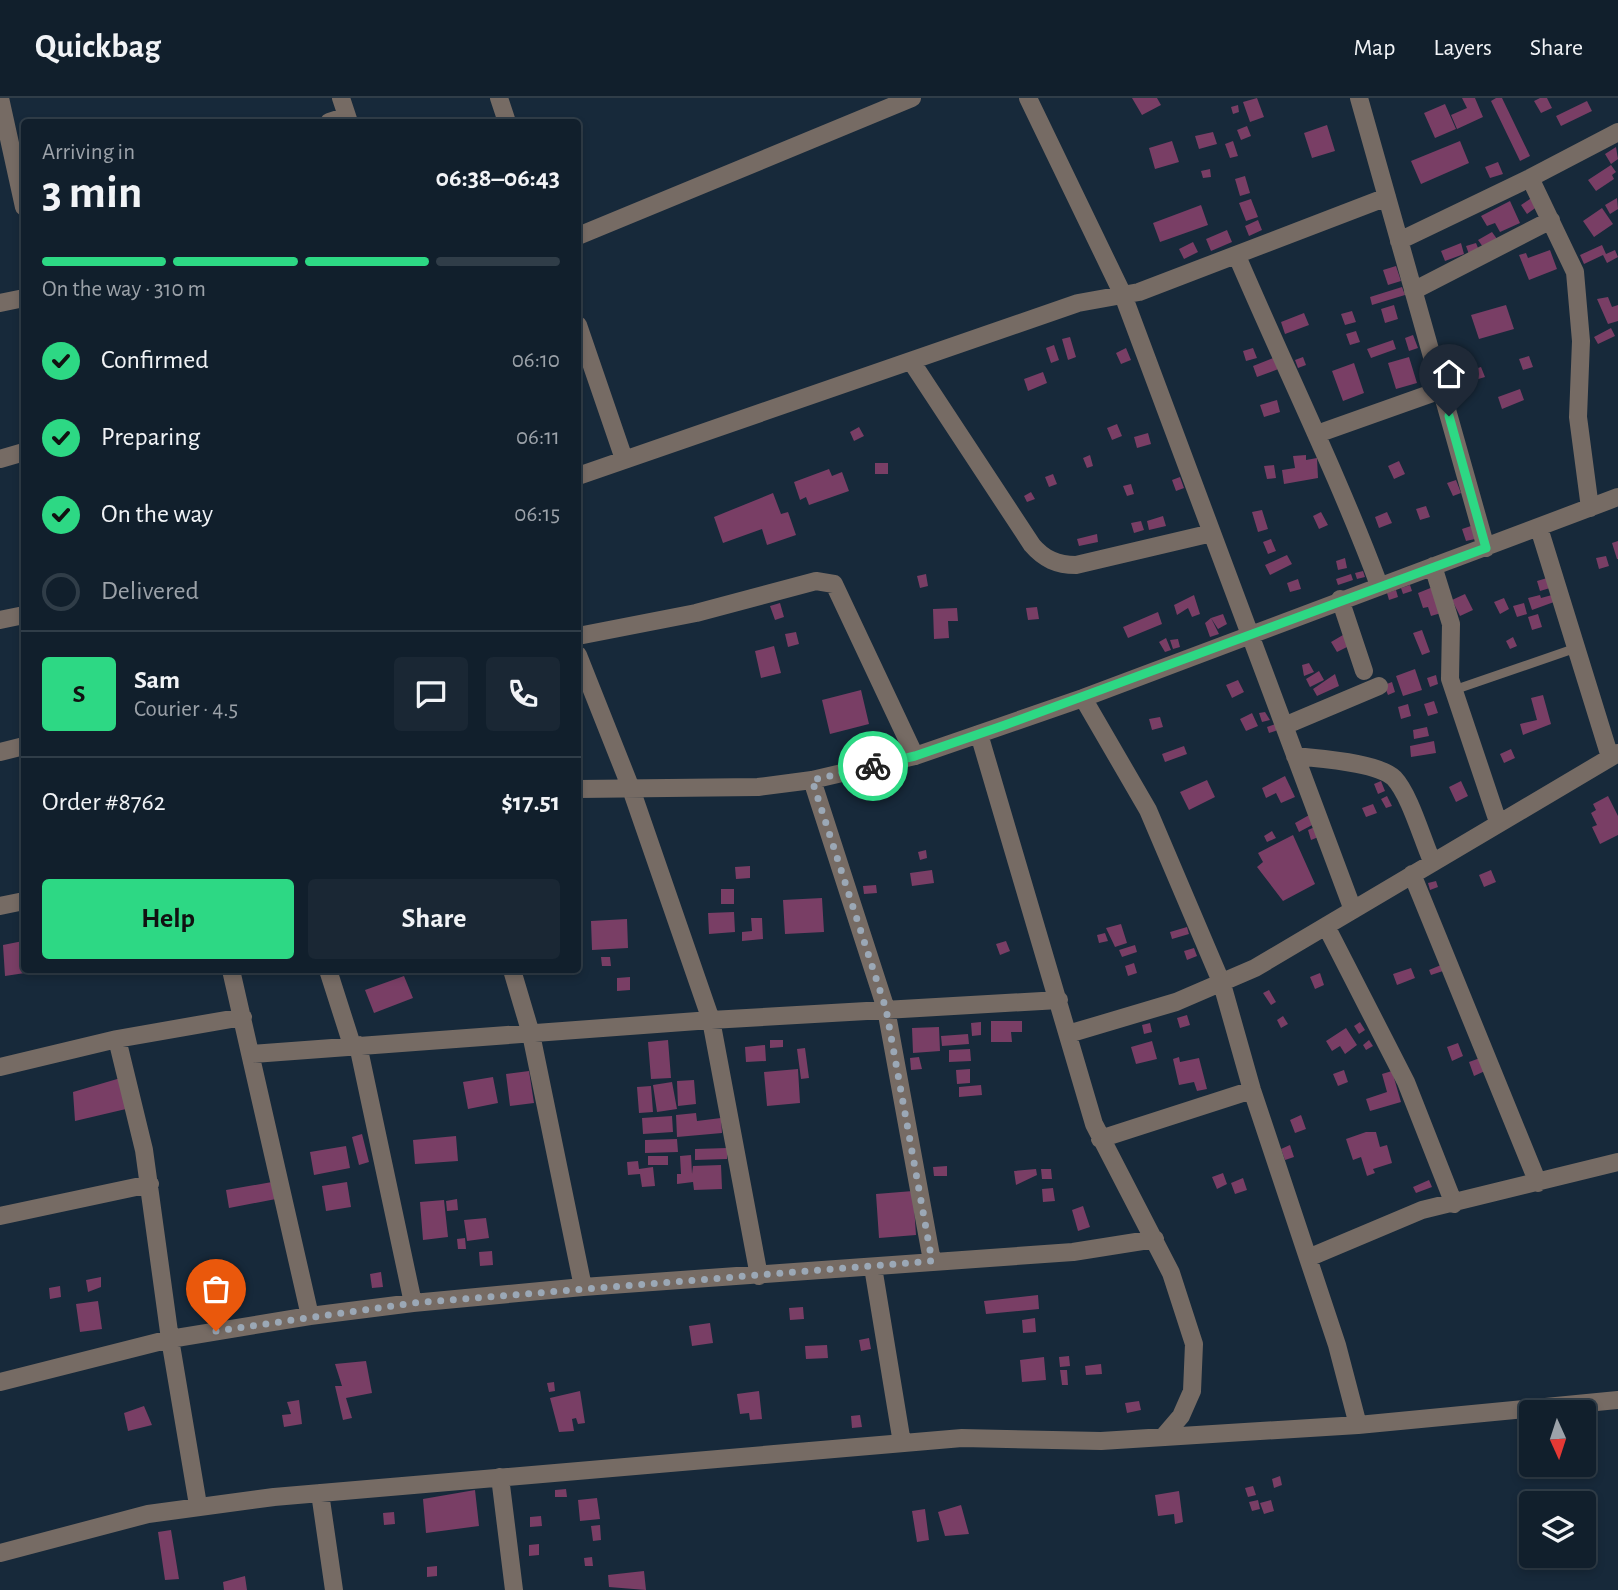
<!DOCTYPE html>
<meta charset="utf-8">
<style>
body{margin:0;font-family:"Alegreya Sans",sans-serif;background:#1a2734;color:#f1f3f6;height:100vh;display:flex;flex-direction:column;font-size:26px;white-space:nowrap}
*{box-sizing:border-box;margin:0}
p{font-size:23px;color:#9ca2a9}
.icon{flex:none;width:38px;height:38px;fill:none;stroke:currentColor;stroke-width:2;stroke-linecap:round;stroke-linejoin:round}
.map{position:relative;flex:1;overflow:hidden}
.sheet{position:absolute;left:21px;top:21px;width:560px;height:854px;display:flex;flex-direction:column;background:#111f2c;border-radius:7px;box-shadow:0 4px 10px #0003,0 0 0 2px #303d48}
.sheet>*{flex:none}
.needle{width:46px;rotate:177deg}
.tools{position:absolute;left:1519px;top:1302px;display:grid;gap:14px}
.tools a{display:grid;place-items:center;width:77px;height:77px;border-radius:7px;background:#111f2c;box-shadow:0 4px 10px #0003,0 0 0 2px #303d48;font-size:35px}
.pin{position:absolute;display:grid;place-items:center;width:60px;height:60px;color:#fff;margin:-72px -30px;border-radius:50% 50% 50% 0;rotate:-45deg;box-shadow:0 0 7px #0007}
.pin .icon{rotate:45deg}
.courier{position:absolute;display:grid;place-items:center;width:70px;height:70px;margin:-35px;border:5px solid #2dd884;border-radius:50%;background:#fff;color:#222;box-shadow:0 2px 9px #0007}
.head em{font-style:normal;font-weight:600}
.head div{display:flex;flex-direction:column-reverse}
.head{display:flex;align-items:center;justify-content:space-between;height:119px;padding:0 21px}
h1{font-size:46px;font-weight:600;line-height:52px}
.bar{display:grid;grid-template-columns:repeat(4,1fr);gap:10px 7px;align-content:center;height:84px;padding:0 21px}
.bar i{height:9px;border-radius:5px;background:#303d48}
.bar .on{background:#2dd884}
.bar p{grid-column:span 4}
.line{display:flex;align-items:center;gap:18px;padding:0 21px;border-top:2px solid #303d48}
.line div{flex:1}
.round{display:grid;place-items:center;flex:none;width:74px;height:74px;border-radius:7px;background:#1a2734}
ol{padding:0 21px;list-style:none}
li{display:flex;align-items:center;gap:21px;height:77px}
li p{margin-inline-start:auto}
li .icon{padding:7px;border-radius:50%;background:#2dd884;color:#111;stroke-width:4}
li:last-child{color:#9ca2a9}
li i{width:38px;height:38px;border:4px solid #303d48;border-radius:50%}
.cta{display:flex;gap:14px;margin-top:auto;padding:14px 21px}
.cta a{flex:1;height:80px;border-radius:7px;background:#2dd884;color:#111;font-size:28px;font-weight:600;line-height:80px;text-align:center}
.cta a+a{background:#1a2734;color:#f1f3f6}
header{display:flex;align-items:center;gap:42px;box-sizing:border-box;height:98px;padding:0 35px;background:#111f2c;border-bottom:2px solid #303d48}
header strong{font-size:33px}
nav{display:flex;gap:38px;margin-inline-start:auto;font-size:24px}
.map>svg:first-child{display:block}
.building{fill:#793e65}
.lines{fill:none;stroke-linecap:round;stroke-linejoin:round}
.service{stroke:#766b64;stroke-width:9}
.minor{stroke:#766b64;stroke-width:18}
.done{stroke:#9ba8b6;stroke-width:7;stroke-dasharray:0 12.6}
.route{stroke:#2dd884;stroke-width:9}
</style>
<header>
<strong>Quickbag</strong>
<nav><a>Map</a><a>Layers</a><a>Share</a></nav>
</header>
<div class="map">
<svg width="1618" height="1492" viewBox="0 0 1618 1492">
<rect width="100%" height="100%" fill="#17293a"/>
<path class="building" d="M1132 0H1157L1161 7 1142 17Z
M1257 0 1264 19 1250 24 1243 4Z
M1462 0H1475L1483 19 1457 31 1451 17 1467 10Z
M1496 0H1502L1530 58 1520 63 1491 3Z
M1540 0H1547L1552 10 1541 15 1534 3Z
M1587 3 1592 13 1561 28 1556 18Z
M1445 6 1456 31 1435 40 1424 15Z
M1238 7 1239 14 1233 16 1231 9Z
M1327 27 1335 53 1312 60 1304 35Z
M1247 28 1251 38 1241 42 1237 32Z
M1213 34 1217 46 1199 51 1195 38Z
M1172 43 1179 64 1155 71 1149 50Z
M1233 43 1238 58 1230 60 1225 46Z
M1460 43 1469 65 1421 86 1411 63Z
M1616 49 1618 61 1611 66 1605 56Z
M1498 64 1503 76 1490 80 1485 69Z
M1611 67 1616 74 1612 77 1614 81 1596 93 1588 82Z
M1210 71 1211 79 1203 80 1201 73Z
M1245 78 1250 95 1240 98 1235 81Z
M1533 99 1538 108 1527 116 1521 107Z
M1617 100 1618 111 1610 116 1605 107Z
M1251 101 1258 119 1246 123 1239 105Z
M1510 103 1520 125 1500 134 1495 125 1487 128 1481 118Z
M1201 107 1208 127 1160 144 1153 125Z
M1602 110 1613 126 1594 139 1583 123Z
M1258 122 1262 132 1249 138 1245 128Z
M1227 132 1232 144 1211 153 1206 141Z
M1492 134 1497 141 1483 149 1478 142Z
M1193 144 1198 154 1184 161 1179 151Z
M1461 145 1464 156 1445 163 1441 153Z
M1476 145 1480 155 1470 159 1466 148Z
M1602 147 1606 156 1615 152 1618 159 1607 165 1603 157 1584 166 1580 157Z
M1550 152 1557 171 1529 182 1519 157 1526 155 1528 160Z
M1396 168 1401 183 1388 187 1383 172Z
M1402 189 1405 197 1372 207 1370 199Z
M1608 199 1612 209 1618 207V223L1608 226 1597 201Z
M1394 207 1398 221 1385 225 1381 211Z
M1506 207 1514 231 1479 241 1471 217Z
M1352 213 1356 224 1345 227 1341 216Z
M1304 215 1309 227 1285 236 1281 224Z
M1611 230 1615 238 1598 246 1594 239Z
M1356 233 1360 244 1350 247 1346 236Z
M1413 237 1418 250 1409 253 1405 240Z
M1070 239 1076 259 1068 262 1062 241Z
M1393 242 1396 251 1371 260 1367 251Z
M1054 247 1059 262 1051 265 1046 250Z
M1126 250 1131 262 1121 266 1116 255Z
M1253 250 1257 260 1246 263 1243 253Z
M1468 253 1471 264 1449 270 1445 259Z
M1529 258 1533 269 1523 272 1519 261Z
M1276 259 1281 270 1257 279 1253 268Z
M1303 259 1306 267 1298 270 1295 262Z
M1409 259 1417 285 1396 291 1388 265Z
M1354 265 1364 295 1343 303 1332 273Z
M1481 269 1485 279 1475 282 1472 272Z
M1043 274 1047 285 1028 293 1024 281Z
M1520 291 1524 302 1502 311 1498 299Z
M1277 302 1280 314 1264 319 1260 307Z
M1117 326 1122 338 1112 342 1107 330Z
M859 329 864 338 854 343 850 334Z
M1148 335 1151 346 1137 350 1134 339Z
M1090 357 1093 368 1087 370 1083 360Z
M1306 357V362L1317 360 1318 380 1284 386 1282 372 1295 370 1293 358Z
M1399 363 1405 376 1394 381 1388 368Z
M875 365H888V376H875Z
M1274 367 1276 380 1267 381 1264 368Z
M829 371 832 378 842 374 849 393 809 407 806 399 800 402 794 384Z
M1053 376 1057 386 1049 389 1045 379Z
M1180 379 1184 390 1176 393 1172 382Z
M1456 382 1461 395 1453 398 1447 385Z
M1131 386 1134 396 1127 398 1123 388Z
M1031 394 1035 401 1027 404 1024 398Z
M773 395 781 416 788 414 796 437 767 447 762 431 723 445 714 419Z
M1426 408 1430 419 1420 422 1416 411Z
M1262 412 1268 431 1258 434 1252 414Z
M1321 414 1328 427 1319 431 1313 418Z
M1387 414 1392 425 1379 430 1375 419Z
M1163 418 1166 428 1149 432 1147 423Z
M1141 423 1144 432 1134 435 1131 425Z
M1471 428 1475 441 1466 443 1462 431Z
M1097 436 1098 444 1079 448 1077 441Z
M1271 441 1276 453 1268 456 1263 444Z
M1618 443V461H1617L1612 445Z
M1287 457 1292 466 1270 477 1265 467Z
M1606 458 1609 468 1599 471 1596 460Z
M1345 460 1347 470 1338 472 1336 463Z
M1363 473 1365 479 1357 481 1355 475Z
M926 476 928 488 920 490 917 478Z
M1351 476 1353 482 1338 487 1336 481Z
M1547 480 1550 490 1540 493 1537 483Z
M1298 481 1301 491 1290 494 1287 485Z
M1410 487 1412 493 1403 496 1401 490Z
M1433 489 1441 515 1431 518 1428 509 1423 510 1418 495Z
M1396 492 1398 499 1389 502 1387 495Z
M1465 496 1473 512 1460 518 1452 502Z
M1194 497 1200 516 1192 519 1188 510 1177 517 1174 507Z
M1540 497 1541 500 1552 497 1554 504 1532 512 1528 500Z
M1504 500 1509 511 1500 516 1494 504Z
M780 505 784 519 775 522 770 508Z
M1524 505 1527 516 1517 519 1513 508Z
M1037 509 1039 521 1028 522 1026 510Z
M957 510 958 523H948L949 540 934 541 933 511Z
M1158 514 1162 526 1128 540 1123 529Z
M1223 516 1227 526 1218 531 1211 520Z
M1538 516 1542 529 1532 532 1528 519Z
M1211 520 1219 536 1210 539 1205 525Z
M1422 532 1430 554 1422 557 1413 535Z
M796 534 799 546 788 549 785 536Z
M1343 537 1349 548 1337 554 1331 544Z
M1513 539 1517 548 1510 551 1506 543Z
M1166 540 1171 552 1165 554 1159 544Z
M1178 541 1180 549 1173 551 1170 542Z
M774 548 781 575 761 580 755 553Z
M1309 565 1314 574 1304 578 1302 567Z
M1415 571 1422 592 1403 598 1396 578Z
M1319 573 1324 582 1310 589 1306 581Z
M1335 576 1339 588 1317 598 1313 591Z
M1436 577 1438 586 1430 589 1427 580Z
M1238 582 1244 594 1232 600 1226 587Z
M1392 584 1395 594 1388 597 1384 587Z
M861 592 869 626 830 636 822 602Z
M1543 597 1551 626 1523 637 1520 626 1537 622 1531 600Z
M1434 603 1438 615 1428 618 1424 606Z
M1408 606 1411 618 1401 621 1398 609Z
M1265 614 1270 622 1262 624 1259 615Z
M1252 615 1258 628 1246 633 1240 621Z
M1160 619 1163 629 1152 632 1149 621Z
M1278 625 1281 631 1269 635 1267 629Z
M1427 629 1429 638 1414 641 1413 632Z
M1434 643 1436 655 1411 659 1410 648Z
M1184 648 1187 656 1165 664 1162 656Z
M1511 651 1515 660 1504 665 1500 656Z
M1285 678 1295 699 1281 705 1276 695 1266 700 1262 690Z
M1207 682 1215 699 1189 712 1180 694Z
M1381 683 1385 693 1378 696 1374 686Z
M1461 683 1468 698 1456 704 1449 689Z
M1387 698 1392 708 1386 710 1381 701Z
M1608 698 1618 718V737L1600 746 1592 729 1597 727 1591 715 1596 712 1593 706Z
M1373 706 1377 715 1366 719 1362 710Z
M1311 716 1316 725 1299 734 1295 725Z
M1317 728 1321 738 1311 742 1308 732Z
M1272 733 1276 740 1267 744 1264 738Z
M1293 737 1315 786 1283 803 1257 769 1263 764 1258 755Z
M926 752 927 760 920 762 918 754Z
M750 768V780L736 781 735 769Z
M932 772 934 785 912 788 910 775Z
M1491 772 1496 784 1484 789 1479 777Z
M1436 783 1438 789 1430 792 1428 785Z
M876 787 877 795 864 796 863 788Z
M721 791H734V806H721Z
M822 800 824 834 785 836 783 802Z
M734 814 735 834 709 836 708 815Z
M751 820H762L763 841 742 843V834L752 833Z
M627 821 628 850 592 852 591 823Z
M1121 826 1127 845 1115 849 1106 830Z
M1187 829 1189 836 1172 841 1170 834Z
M1105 835 1108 843 1099 845 1097 837Z
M23 843 25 875 5 878 3 847Z
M1006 843 1010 853 1000 857 996 846Z
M1135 847 1137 854 1122 859 1119 852Z
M1194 850 1197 858 1187 862 1184 853Z
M601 859H610L611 868H602Z
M1134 865 1137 875 1128 878 1125 868Z
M1441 867 1443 873 1431 877 1429 872Z
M1411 870 1415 880 1397 887 1393 876Z
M1320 875 1324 887 1315 891 1310 879Z
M404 878 413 900 374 915 365 892Z
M630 879V892L617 893V880Z
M1269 892 1276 904 1271 907 1263 895Z
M1187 917 1190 927 1180 930 1177 920Z
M1283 918 1288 926 1281 930 1277 922Z
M991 923H1022V934H1011L1012 944H991Z
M981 924V937L972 938 971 925Z
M1360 924 1365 932 1359 936 1354 928Z
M1150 925 1152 934 1144 936 1142 927Z
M939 929 940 953 913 955 912 930Z
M1346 930 1357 947 1345 956 1340 948 1332 953 1326 943Z
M968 936 969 946 942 948 941 938Z
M668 942 671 980 651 981 648 944Z
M770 942H783V949L770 950Z
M1369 942 1373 948 1366 952 1363 947Z
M1152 943 1157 961 1136 966 1131 949Z
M1458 945 1463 958 1452 963 1447 949Z
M765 947 766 963 746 964 745 949Z
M805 950 809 980 801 981 797 951Z
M970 951 971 963 949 964V952Z
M919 959 922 971 911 972 910 960Z
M1179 959 1180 964 1199 960 1207 991 1197 993 1194 984 1179 987 1173 961Z
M1480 960 1485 973 1474 978 1469 964Z
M798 971 800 1005 767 1008 764 974Z
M970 971V985L957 986 956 972Z
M1344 972 1348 984 1338 988 1333 976Z
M529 973 534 1005 510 1008 506 976Z
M1392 973 1401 1004 1370 1013 1366 1001 1387 994 1382 976Z
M124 979 126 1011 75 1023 73 994Z
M493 979 498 1005 468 1011 463 984Z
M694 982 696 1006 678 1008 677 983Z
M672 984 677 1011 657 1014 653 987Z
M981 987 982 997 959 999V989Z
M651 988 653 1014 639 1015 637 989Z
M696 1015 697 1023 721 1020 722 1035 677 1039 676 1017Z
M1301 1017 1306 1031 1295 1035 1290 1022Z
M672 1018 673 1034 643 1036 642 1020Z
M1366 1034H1376L1380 1049 1387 1047 1392 1065 1373 1071 1375 1075 1367 1078 1361 1059 1353 1062 1346 1041Z
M362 1036 369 1064 359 1067 352 1039Z
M456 1038 458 1063 415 1066 413 1042Z
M677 1041 678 1054 645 1055V1042Z
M1290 1047 1294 1059 1285 1062 1281 1051Z
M346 1048 350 1070 314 1077 310 1054Z
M727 1050V1061L695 1062V1051Z
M691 1057 692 1076 693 1068 721 1067 722 1091 694 1092 693 1084 677 1086V1076H681L680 1058Z
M648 1058H668V1067H648Z
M638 1063 639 1071 653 1069 655 1088 642 1089 640 1076 628 1077 627 1064Z
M947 1068V1078H934L933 1069Z
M1036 1071 1037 1077 1016 1087 1014 1073Z
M1041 1071H1051L1052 1081H1042Z
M1223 1075 1227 1086 1217 1091 1212 1079Z
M1243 1080 1247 1092 1235 1096 1231 1085Z
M1429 1082 1432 1089 1416 1095 1413 1089Z
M272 1084 276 1101 229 1110 226 1092Z
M347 1084 351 1109 326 1113 322 1088Z
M1053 1090 1055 1103 1043 1104 1042 1091Z
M913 1093 916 1137 879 1140 876 1096Z
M457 1101 458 1112 447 1113 446 1103Z
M444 1102 448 1139 423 1142 420 1104Z
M1083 1108 1090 1129 1078 1133 1072 1112Z
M486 1120 489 1140 467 1143 464 1122Z
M465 1140 466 1151H458L457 1141Z
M492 1153 493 1167 480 1168 479 1154Z
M381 1174 383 1189 372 1190 370 1176Z
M101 1179V1189L88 1194 86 1182Z
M60 1188 61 1199 50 1201 49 1190Z
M1038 1197 1039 1211 986 1216 984 1203Z
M98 1203 102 1231 80 1234 76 1206Z
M803 1209 804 1221 790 1222 789 1210Z
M1035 1220 1036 1234 1023 1235 1022 1222Z
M710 1225 713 1245 692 1248 689 1228Z
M869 1240 871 1251 861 1253 859 1242Z
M827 1247 828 1260 806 1261 805 1248Z
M1069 1258 1070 1268 1060 1269 1059 1259Z
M1044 1259 1046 1282 1022 1284 1020 1262Z
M366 1263 372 1295 346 1300 352 1320 343 1322 335 1288H342L335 1266Z
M1101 1266 1102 1276 1086 1277 1085 1268Z
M1060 1272H1067L1068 1287H1062Z
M554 1284 555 1293 549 1294 547 1285Z
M580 1293 585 1325 578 1326 576 1320 572 1321 574 1333 559 1334 550 1300Z
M759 1293 762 1321 750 1322 749 1315 740 1316 737 1296Z
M299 1302 302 1326 284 1329 282 1317 291 1316 287 1304Z
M1139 1303 1141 1312 1127 1315 1125 1305Z
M144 1308 152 1327 128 1333 124 1315Z
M860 1317 862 1329 852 1330 851 1318Z
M1280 1378 1282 1387 1274 1390 1272 1381Z
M1253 1388 1256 1397 1248 1399 1245 1390Z
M566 1391 567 1399H555V1392Z
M475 1392 479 1428 426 1435 423 1401Z
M1179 1393 1183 1424 1175 1426 1174 1416 1158 1418 1155 1397Z
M597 1400 600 1421 580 1423 578 1402Z
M1258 1402 1260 1411 1252 1413 1249 1404Z
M1271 1402 1274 1413 1264 1416 1260 1405Z
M961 1407 969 1436 945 1438 938 1414Z
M925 1411 929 1442 917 1444 912 1413Z
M394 1414 395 1426 384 1427 383 1415Z
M541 1418 542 1428 530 1429V1419Z
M600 1427 601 1442 593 1443 591 1428Z
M171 1432 179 1481 165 1482 158 1434Z
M539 1446V1457L529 1458V1447Z
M592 1459 593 1468H585L584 1460Z
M437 1468V1478L427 1479V1469Z
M644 1473 646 1492 609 1489 608 1477Z
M245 1478 247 1492H224L223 1484Z"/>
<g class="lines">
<path class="service" d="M1454 592 1576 550"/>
<path class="minor" d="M0 0 24 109
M341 0 349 24
M499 0 507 24
M1028 0 1123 197 1353 812
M1359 0 1486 450
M329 24 347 18
M1530 80 1575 174 1581 243 1578 319 1590 410
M578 138 912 0
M1399 143 1530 80 1618 34
M1237 158C1284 268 1337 375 1379 487
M1413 193 1551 122
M0 205 24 200
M578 227 624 361
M911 263 1032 447C1044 461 1057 467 1076 467L1212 435
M1317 336 1441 292
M0 361 24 354
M578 378 1078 205 1139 194 1387 99
M1539 430 1610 659
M1433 468 1451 526 1450 581 1498 724
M1340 501 1364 573
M0 522 24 517
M578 538 696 515 816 483 834 486 915 658
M578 557 630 688 711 922 759 1178
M1083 600 1148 712 1222 886 1252 992 1337 1247 1358 1327
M1284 628 1379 588
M979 636 1094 1026 1171 1175 1194 1246 1192 1293 1181 1318 1163 1339
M0 654 24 648
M1295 658C1319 661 1377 664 1394 680 1410 697 1422 741 1432 763
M812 682 886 911 932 1163
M578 691 758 689 812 682 915 658 1083 600 1618 399
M1412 776 1538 1085
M0 808 24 803
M1326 828 1406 984 1454 1106
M231 872 310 1218
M328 872 352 947
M512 872 531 936 583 1189
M1068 936 1176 904 1255 870 1618 655
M117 941 144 1052 170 1241 198 1407
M358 947 413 1205
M252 956 711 922 1059 902
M0 969 117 941 243 919
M1100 1041 1252 992
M0 1118 150 1086
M1308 1160 1422 1112 1618 1064
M873 1169 902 1345
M0 1284 170 1241 310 1218 413 1205 583 1189 1073 1154 1155 1141
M500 1379 514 1492
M320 1395 334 1492
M0 1455 148 1416 274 1399 962 1340 1101 1343 1358 1327 1618 1302"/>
</g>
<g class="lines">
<path class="done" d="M216 1233 413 1205 932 1163 886 911 812 682 873 668"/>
<path class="route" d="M873 668 915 658 1005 627 1486 450 1449 318"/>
</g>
</svg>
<div class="tools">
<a><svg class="needle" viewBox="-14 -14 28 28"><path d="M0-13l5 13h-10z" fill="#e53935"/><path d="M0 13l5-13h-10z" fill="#9ca2a9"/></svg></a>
<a><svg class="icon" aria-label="layers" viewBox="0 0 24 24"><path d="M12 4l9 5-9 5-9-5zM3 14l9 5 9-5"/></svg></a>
</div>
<div class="pin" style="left:216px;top:1233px;background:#ea580c"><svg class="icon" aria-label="bag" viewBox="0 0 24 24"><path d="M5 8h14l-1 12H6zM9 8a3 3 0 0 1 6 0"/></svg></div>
<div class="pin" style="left:1449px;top:318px;background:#1f2937"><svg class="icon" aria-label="home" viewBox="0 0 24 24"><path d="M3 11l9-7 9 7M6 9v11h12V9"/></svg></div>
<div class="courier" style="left:873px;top:668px"><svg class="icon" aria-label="bike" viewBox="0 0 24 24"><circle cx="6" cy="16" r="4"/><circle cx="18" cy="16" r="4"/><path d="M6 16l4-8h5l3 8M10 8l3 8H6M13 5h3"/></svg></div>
<section class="sheet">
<div class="head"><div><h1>3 min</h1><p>Arriving in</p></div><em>06:38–06:43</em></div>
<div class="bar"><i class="on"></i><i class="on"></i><i class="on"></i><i></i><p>On the way · 310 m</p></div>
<ol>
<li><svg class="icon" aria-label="check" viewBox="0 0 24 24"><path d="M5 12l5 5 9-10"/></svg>Confirmed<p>06:10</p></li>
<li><svg class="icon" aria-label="check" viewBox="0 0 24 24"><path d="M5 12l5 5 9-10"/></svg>Preparing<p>06:11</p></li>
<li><svg class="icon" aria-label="check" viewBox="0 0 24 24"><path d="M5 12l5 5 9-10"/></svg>On the way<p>06:15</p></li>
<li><i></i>Delivered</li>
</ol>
<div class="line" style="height:126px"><b class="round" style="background:#2dd884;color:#111">S</b><div><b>Sam</b><p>Courier · 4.5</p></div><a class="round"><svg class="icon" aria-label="chat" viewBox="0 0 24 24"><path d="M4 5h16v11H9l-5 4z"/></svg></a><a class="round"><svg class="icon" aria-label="phone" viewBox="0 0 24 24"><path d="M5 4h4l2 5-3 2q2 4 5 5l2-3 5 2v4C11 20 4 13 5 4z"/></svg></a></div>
<div class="line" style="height:91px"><div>Order #8762</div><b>$17.51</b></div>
<div class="cta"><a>Help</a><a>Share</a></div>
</section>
</div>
